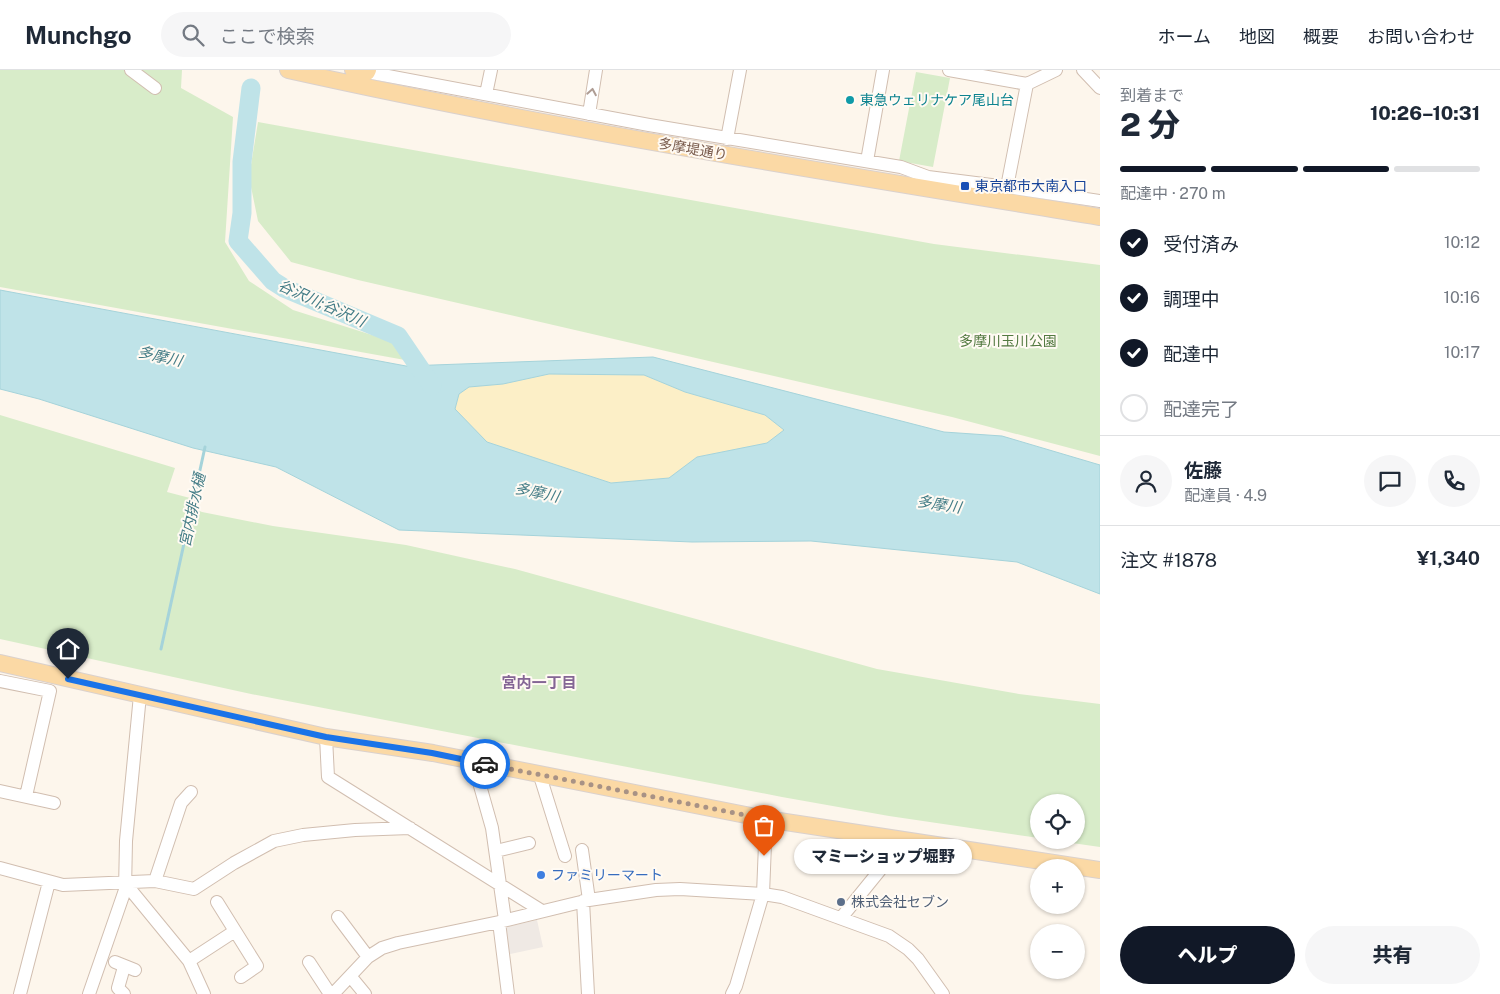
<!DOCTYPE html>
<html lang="ja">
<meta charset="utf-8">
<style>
body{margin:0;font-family:"Public Sans","Noto Sans JP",sans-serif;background:#f6f6f7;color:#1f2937;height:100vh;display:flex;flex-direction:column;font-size:19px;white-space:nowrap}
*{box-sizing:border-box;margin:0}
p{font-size:16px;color:#747a83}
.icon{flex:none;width:28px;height:28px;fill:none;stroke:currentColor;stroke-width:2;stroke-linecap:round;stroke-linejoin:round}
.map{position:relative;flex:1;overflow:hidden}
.side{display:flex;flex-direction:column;background:#fff;width:400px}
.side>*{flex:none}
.buttons{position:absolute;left:1030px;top:724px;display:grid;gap:10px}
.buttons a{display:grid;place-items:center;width:55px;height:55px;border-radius:50%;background:#fff;box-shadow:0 1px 4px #0004;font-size:25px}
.pin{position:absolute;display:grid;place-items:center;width:42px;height:42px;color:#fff;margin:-51px -21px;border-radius:50% 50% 50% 0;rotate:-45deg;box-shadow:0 0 5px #0007}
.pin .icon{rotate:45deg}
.courier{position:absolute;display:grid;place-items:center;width:50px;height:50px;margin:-25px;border:4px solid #1a73e8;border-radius:50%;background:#fff;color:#222;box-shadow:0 1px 6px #0007}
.bubble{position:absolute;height:35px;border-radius:18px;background:#fff;box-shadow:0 1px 4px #0004;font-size:16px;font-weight:800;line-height:35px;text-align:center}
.overview em{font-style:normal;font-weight:800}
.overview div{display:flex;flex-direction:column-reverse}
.overview{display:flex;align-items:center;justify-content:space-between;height:85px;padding:0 20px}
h1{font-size:32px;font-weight:800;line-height:38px}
.bar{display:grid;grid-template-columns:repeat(4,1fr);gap:8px 5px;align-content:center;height:60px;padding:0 20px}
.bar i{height:6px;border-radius:4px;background:#e0e1e3}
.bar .active{background:#111827}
.bar p{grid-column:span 4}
.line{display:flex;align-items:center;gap:12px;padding:0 20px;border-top:1px solid #e0e1e3}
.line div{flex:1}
.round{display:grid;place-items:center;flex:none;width:52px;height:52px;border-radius:26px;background:#f6f6f7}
ol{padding:0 20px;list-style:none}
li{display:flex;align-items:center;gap:15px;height:55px}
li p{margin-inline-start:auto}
li .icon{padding:5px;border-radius:50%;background:#111827;color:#fff;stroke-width:4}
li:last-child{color:#747a83}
li i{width:28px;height:28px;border:2px solid #e0e1e3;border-radius:50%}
.button{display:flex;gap:10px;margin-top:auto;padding:10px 20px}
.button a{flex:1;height:58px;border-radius:30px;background:#111827;color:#fff;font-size:20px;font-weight:800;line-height:58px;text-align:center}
.button a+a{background:#f6f6f7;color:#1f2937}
header{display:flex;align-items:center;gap:30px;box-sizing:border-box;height:70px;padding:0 25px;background:#fff;border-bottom:1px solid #e0e1e3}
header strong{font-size:24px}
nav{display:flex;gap:28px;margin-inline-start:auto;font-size:18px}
.search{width:350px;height:45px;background:#f6f6f7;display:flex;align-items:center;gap:12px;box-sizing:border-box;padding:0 18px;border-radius:28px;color:#747a83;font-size:19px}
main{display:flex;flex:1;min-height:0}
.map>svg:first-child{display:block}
.industrial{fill:#efe9e4}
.green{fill:#d8ecc9}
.sand{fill:#fcefc7}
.water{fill:#bfe3e8;stroke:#a5d3da;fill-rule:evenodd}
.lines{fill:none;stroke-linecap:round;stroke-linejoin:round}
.stream{stroke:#a5d3da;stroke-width:3}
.river{stroke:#bfe3e8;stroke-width:19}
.minor-casing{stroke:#d1beb0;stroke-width:14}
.major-casing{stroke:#dad1cd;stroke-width:18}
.minor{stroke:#fff;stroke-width:12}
.major{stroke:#fbd9a5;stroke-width:16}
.oneway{stroke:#af9d94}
.done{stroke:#a89285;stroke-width:5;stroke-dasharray:0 9}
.route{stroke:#1a73e8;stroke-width:6}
.culture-dot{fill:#0f9aa8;stroke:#fffaf3;stroke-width:2}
.transit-dot{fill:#1a4fb4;stroke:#fffaf3;stroke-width:2}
.shop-dot{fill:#3f7fe0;stroke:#fffaf3;stroke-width:2}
.service-dot{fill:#5c6f8a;stroke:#fffaf3;stroke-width:2}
.labels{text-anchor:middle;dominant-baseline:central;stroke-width:4;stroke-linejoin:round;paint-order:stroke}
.culture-label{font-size:14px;fill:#0d838f;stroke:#fffaf3;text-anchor:start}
.street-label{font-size:14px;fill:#7a5c4d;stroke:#fffaf3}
.transit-label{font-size:14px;fill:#164399;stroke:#fffaf3;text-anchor:start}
.park-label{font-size:14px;fill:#537a41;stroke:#fffaf3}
.shop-label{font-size:14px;fill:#366cbe;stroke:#fffaf3;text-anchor:start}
.service-label{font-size:14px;fill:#4e5e75;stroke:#fffaf3;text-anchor:start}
.water-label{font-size:15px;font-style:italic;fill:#437c86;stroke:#fffaf3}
.neighbourhood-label{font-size:15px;font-weight:bold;fill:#846695;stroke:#fffaf3}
</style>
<header>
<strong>Munchgo</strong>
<div class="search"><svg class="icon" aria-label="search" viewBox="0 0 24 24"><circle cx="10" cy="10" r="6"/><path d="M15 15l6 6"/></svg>ここで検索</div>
<nav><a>ホーム</a><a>地図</a><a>概要</a><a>お問い合わせ</a></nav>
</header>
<main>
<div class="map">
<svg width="1100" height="924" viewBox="0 0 1100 924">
<rect width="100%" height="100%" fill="#fdf6ec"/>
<path class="industrial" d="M537 850 543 877 506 885 503 858Z"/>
<path class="green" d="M0 0H182L181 18 233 47 225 172 249 211 293 240 391 271 406 286 405 290 0 217Z
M916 2 950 8 933 97 899 91Z
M258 52 934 174 1100 195V386L952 347 358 210 291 192 258 151 249 107Z
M0 345 175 398 167 422 190 428 188 436 202 442 273 456 406 475 515 499 877 599 1019 624 1100 634V777L1051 770H1076V732H1039V768L889 746 782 727 251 624 0 569Z"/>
<path class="sand" d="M549 304 644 305 685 322 765 345 784 360 767 373 697 387 669 408 611 413 487 372 455 339 459 324 469 317 503 314Z"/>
<path class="water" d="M0 220 406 296 653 287 944 362 1002 366 1100 395V524L1017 492 811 471 692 472 399 460 276 397 193 378 39 329 0 319ZM549 304 644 305 685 322 765 345 784 360 767 373 697 387 669 408 611 413 487 372 455 339 459 324 469 317 503 314Z"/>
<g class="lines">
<path class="stream" d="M161 579 205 377"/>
<path class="river" d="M251 18 242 92V143L238 171 273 211 284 218 398 266 432 316"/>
<defs>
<path id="minor" d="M131 0 155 18
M949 0 1027 14 1056 0
M1083 0 1100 18
M367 2 649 55 901 97 928 107 926 119
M486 24 491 0
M589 44 596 0
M727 69 740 0
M867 91 883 0
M928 107 1007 117 1100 131
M1007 117 1027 14
M0 611 50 621 26 726
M326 667 328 707 542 841
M473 691 492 758 505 850
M540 706 565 786
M0 721 54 733
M582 780 589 830
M496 781 529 773
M0 798 63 815 155 811 194 819 234 793 274 771 303 765 355 760 410 758
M155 811 181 733 191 722
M125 813 189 891 204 924
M583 831 588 924
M217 832 257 896 241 907
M338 847 368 887
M841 848 880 800
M499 852 508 924
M189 891 235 861
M115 892 135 900
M309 892 330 924
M124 897 118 918 124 924
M351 907 365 924
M20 924 49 812
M89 924 125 820 126 771 140 625
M333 924 368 887 382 878 398 873 499 852 589 830 656 820 680 819 763 824 782 827 889 866 908 879 918 889 943 924
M732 924 736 916 763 824 766 749"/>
<path id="major" d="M288 0C557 60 829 102 1100 147
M353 0 367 2 368 0
M0 593 326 667 433 683 766 749 1100 800"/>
</defs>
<use href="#minor" class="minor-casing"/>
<use href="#major" class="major-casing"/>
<use href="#minor" class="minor"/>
<use href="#major" class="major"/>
</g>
<defs><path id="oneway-chevron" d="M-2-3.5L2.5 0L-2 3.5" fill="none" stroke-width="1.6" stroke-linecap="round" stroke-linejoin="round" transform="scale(1.25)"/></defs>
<use class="oneway" href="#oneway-chevron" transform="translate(592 22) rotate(-80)"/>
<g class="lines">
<path class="done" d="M485 694 766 749 764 786"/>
<path class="route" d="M68 609 326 667 432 683 485 694"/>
</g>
<circle class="culture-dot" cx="850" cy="30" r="5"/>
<rect class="transit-dot" x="960" y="111" width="10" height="10" rx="2.5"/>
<circle class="shop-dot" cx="541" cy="805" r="5"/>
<circle class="service-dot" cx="841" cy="832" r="5"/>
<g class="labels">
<g class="culture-label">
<text x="860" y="30">東急ウェリナケア尾山台</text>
</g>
<g class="street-label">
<text transform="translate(693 79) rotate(10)">多摩堤通り</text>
</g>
<g class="transit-label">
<text x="975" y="116">東京都市大南入口</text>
</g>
<g class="park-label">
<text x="1008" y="271">多摩川玉川公園</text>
</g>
<g class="shop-label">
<text x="551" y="805">ファミリーマート</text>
</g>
<g class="service-label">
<text x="851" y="832">株式会社セブン</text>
</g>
<g class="water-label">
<text transform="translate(322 233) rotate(24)">谷沢川;谷沢川</text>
<text transform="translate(160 286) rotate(13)">多摩川</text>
<text transform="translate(537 422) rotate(12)">多摩川</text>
<text transform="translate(939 434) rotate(9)">多摩川</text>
<text transform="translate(192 440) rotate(-78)">宮内排水樋</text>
</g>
<g class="neighbourhood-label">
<text x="539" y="612">宮内一丁目</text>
</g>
</g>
</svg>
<div class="buttons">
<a><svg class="icon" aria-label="locate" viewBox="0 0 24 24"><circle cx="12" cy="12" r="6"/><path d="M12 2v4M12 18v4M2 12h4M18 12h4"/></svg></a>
<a>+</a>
<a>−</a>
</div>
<div class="pin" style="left:764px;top:786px;background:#ea580c"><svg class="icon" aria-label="bag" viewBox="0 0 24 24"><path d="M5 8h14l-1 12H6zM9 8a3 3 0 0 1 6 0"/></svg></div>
<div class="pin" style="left:68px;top:609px;background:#1f2937"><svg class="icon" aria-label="home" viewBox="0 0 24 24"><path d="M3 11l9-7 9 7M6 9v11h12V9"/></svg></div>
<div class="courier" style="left:485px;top:694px"><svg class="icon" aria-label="car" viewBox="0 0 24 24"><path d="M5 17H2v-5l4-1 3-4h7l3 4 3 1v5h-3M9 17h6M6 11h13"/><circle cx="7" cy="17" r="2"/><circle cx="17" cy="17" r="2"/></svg></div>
<div class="bubble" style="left:794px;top:769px;width:178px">マミーショップ堀野</div>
</div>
<section class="side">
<div class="overview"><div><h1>2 分</h1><p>到着まで</p></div><em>10:26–10:31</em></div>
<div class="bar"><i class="active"></i><i class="active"></i><i class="active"></i><i></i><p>配達中 · 270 m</p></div>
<ol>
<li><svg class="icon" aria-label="check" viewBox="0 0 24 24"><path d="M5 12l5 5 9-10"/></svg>受付済み<p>10:12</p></li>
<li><svg class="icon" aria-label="check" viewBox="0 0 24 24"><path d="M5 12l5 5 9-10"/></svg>調理中<p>10:16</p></li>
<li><svg class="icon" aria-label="check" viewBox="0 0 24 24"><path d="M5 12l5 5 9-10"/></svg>配達中<p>10:17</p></li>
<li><i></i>配達完了</li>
</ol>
<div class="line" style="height:90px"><a class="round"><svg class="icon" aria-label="person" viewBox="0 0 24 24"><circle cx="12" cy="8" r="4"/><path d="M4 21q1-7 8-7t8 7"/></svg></a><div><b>佐藤</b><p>配達員 · 4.9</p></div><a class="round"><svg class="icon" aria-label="chat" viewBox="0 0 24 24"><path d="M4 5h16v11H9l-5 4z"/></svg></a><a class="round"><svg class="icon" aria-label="phone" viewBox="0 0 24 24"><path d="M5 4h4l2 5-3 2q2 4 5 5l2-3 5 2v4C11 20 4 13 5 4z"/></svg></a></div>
<div class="line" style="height:65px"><div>注文 #1878</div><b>¥1,340</b></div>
<div class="button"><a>ヘルプ</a><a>共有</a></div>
</section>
</main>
